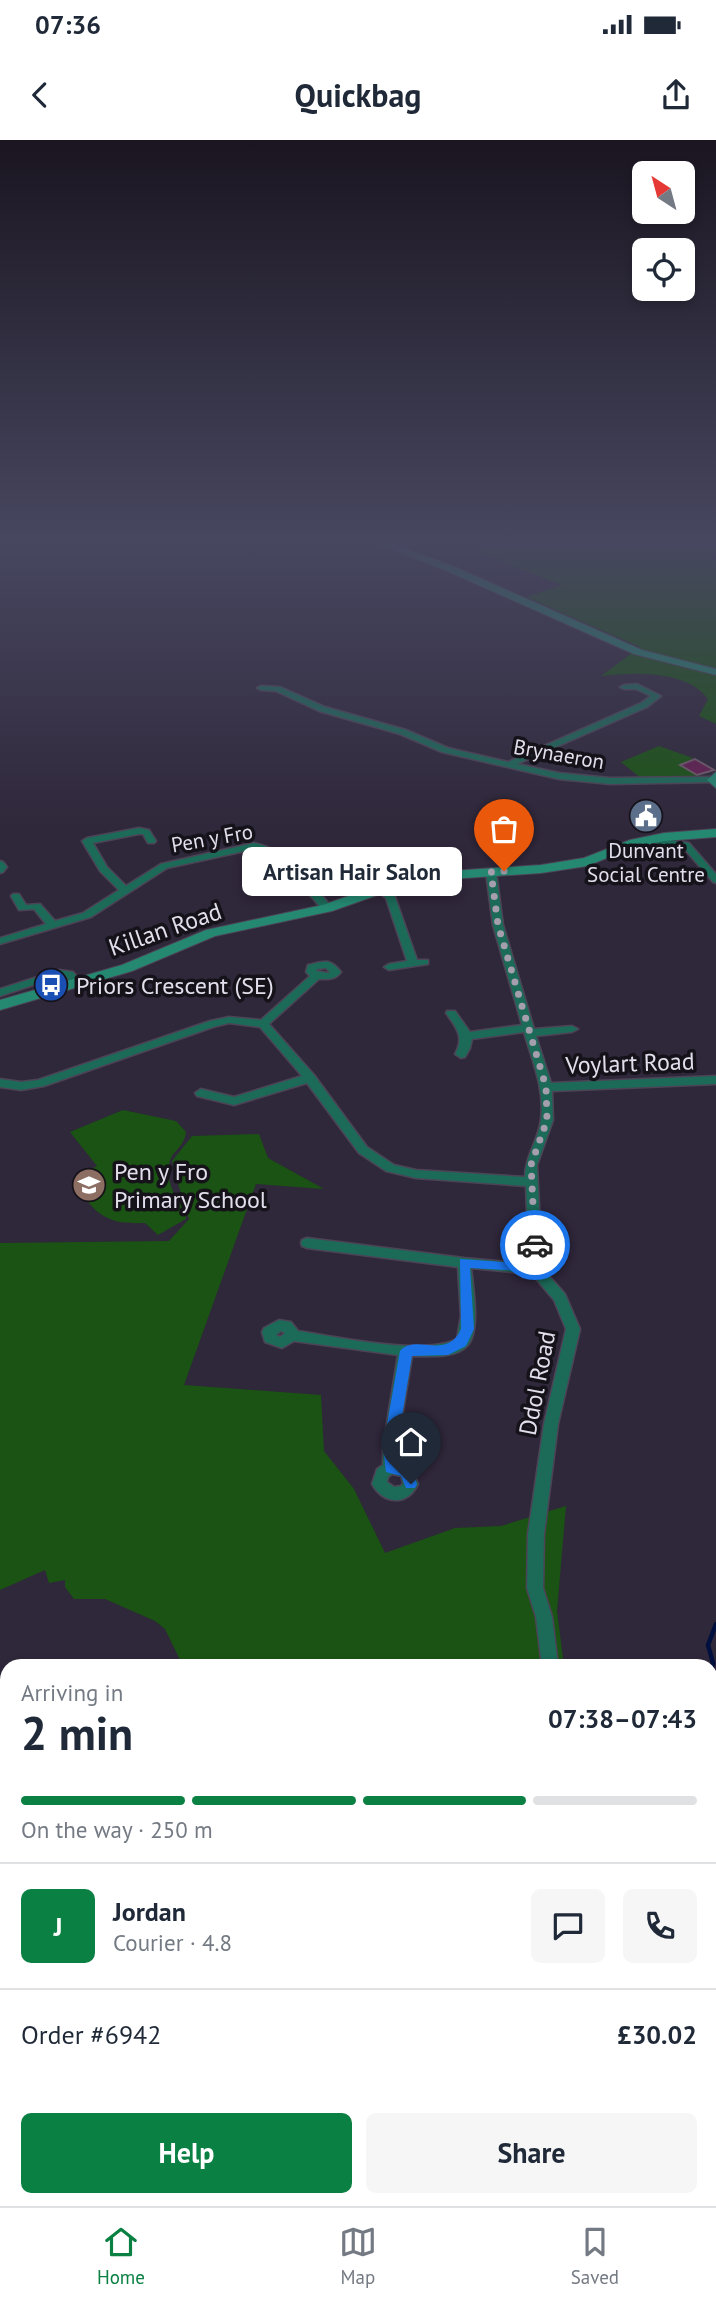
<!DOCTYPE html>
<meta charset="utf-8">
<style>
body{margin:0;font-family:"PT Sans",sans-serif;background:#f6f6f7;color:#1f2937;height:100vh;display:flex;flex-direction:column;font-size:26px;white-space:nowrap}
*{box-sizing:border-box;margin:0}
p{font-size:23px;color:#747a83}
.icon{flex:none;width:38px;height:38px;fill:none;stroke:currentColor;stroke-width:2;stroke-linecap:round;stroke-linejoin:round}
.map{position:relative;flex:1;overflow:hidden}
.sheet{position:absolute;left:0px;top:1519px;width:718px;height:548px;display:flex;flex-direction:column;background:#fff;border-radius:21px 21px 0 0;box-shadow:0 4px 10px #0003}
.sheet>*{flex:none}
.needle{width:46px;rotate:324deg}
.tools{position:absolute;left:632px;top:21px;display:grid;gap:14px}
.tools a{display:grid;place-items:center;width:63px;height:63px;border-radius:10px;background:#fff;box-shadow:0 4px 10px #0003;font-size:35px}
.pin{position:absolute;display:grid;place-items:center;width:60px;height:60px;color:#fff;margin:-72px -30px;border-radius:50% 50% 50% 0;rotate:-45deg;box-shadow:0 0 7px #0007}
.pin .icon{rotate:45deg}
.courier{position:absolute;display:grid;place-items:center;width:70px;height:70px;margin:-35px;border:5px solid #1a73e8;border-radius:50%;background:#fff;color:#222;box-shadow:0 2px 9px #0007}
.bubble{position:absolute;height:49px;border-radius:10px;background:#fff;box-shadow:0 4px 10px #0003;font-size:23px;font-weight:700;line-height:49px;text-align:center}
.head em{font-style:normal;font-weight:700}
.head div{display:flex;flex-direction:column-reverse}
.head{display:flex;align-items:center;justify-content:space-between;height:119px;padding:0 21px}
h1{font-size:46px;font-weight:700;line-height:52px}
.bar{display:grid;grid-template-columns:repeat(4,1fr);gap:10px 7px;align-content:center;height:84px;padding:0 21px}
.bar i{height:9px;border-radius:5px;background:#e0e1e3}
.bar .current{background:#0b8043}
.bar p{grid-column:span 4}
.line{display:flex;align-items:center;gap:18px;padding:0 21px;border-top:2px solid #e0e1e3}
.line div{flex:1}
.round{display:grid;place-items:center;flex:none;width:74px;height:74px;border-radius:10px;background:#f6f6f7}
.button{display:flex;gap:14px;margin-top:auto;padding:14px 21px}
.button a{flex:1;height:80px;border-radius:10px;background:#0b8043;color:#fff;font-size:28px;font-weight:700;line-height:80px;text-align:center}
.button a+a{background:#f6f6f7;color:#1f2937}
.status{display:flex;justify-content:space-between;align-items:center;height:49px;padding:0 35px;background:#fff;direction:ltr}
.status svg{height:19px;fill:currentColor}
header{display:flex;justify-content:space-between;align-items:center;height:91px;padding:0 21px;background:#fff;font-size:32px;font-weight:700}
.tabs{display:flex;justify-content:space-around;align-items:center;height:98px;border-top:2px solid #e0e1e3;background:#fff;font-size:19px;color:#747a83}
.tabs a{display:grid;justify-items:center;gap:4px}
.tabs .current{color:#0b8043}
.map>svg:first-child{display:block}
.green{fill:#1a5313}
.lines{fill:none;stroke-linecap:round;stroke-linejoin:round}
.stream-far1{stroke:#00103e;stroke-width:4.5}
.stream{stroke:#00103e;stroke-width:5}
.building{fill:#641e51;stroke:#715b69;stroke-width:2}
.street-casing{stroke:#4c4456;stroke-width:3}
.secondary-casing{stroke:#4c4456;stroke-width:2}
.street{fill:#1c6a58;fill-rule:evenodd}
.secondary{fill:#258972;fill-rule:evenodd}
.route{fill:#1a73e8}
.done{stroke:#a49ead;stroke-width:7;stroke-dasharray:0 12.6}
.labels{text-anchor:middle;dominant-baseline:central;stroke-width:7;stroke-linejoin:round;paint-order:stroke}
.far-street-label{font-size:21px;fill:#e3deeb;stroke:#15121a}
.far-poi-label{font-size:21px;fill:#e3deeb;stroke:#15121a}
.street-label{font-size:24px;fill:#e3deeb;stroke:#15121a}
.poi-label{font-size:24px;fill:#e3deeb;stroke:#15121a;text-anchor:start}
</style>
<div class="status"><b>07:36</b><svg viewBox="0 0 49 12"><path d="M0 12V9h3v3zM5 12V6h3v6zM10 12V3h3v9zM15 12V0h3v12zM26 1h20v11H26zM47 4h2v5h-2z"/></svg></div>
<header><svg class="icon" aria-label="back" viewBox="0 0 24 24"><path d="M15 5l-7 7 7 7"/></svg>Quickbag<svg class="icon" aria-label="share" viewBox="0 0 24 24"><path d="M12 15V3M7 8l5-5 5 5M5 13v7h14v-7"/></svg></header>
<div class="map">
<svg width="716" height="2066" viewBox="0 0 716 2066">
<rect width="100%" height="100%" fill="#2f273a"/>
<path class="green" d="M454 403H716V412L709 415 716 420V584L699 576 708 559C687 530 633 532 601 536L640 507 526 457 562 445Z
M659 606 693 618 681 625 700 636 642 639 621 622Z
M123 970 176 981 186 992C185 1003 178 1008 172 1016 163 1032 172 1056 185 1068L172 1021 192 996 259 994 268 1018 324 1049 256 1044 184 1245 321 1255 324 1311 354 1349 385 1413 455 1388 501 1386 566 1366 557 1471 564 1526H183L165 1489 155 1481 105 1459H74L65 1447V1440L49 1443 45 1430 0 1450V1103L169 1101 189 1079 186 1072V1079L158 1095 145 1083C118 1084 102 1081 85 1058 80 1051 76 1046 74 1038L97 1026 70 992Z
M7 1837V2037L0 2016V1843Z
M711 1871 716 1875V2066H527L525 2060H710Z"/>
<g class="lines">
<path class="stream-far1" d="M710 1539 713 1523 708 1505 716 1484"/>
<path class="stream" d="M0 1871 7 1863"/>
</g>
<path class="building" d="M695 619 714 630 697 635 680 625Z"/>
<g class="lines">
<defs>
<path id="street" d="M637 544 661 556 647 567 517 624 559 633 610 638 713 637 716 638V642L610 644 559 639 442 612 400 594 319 571 276 551 261 550 257 548 261 546 280 547 325 567 406 590 448 608 508 622 641 563 651 556 636 549H624L620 547 624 545Z
M139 688 149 690 156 701 154 703H148L143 694H139L93 703 107 727 126 746 161 724 254 703C290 710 310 741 332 768L327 771 323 770 282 723 273 716 254 709 167 728 91 777 0 804V798L46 784 34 769 19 770 11 756 13 754H19L26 765 40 764 55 781 83 773 119 750 100 731 82 701 87 698Z
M649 697 689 703 716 734V743L713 742 683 707 646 702V698Z
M0 721 3 722 7 727 3 732 0 733Z
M491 729 496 732 503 785 534 889 572 886 578 889 572 892 536 896 551 943 716 936V944L552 951 553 980 537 1025 542 1128 565 1154 580 1189 558 1284 544 1394 543 1448 552 1477 558 1526H542L536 1477 527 1448 528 1394 544 1284 566 1189 554 1160 532 1134 471 1128C473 1147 481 1192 467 1206 455 1219 428 1216 412 1216L397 1307 398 1323 411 1327 418 1344C407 1366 384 1365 372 1344L377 1329 383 1325V1307L398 1215 294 1201 282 1208 265 1202 262 1192 264 1188 279 1180 291 1182 298 1191C337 1197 423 1216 457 1199L461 1176 458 1127 307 1108 302 1106 301 1103 302 1100 307 1098 464 1118 529 1124 526 1046 416 1038 386 1031 359 1013 307 943 234 965 197 956 195 953 201 949 234 957 302 936 260 887 229 883 213 887 44 946 21 950 0 947V939L21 942 38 940 210 881 229 877 261 880 310 836 306 832 308 825C325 821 330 818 341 832 335 840 328 839 319 839L269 884 314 935 367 1007 394 1025 416 1030 525 1037C525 1016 539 1000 541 979 545 949 532 920 524 892L472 899 470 908 465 917 461 918 455 914C465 897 456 887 446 873L447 871H455L470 892 522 885 493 785 486 732ZM326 828 330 832 328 833 316 831 317 829ZM281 1191 285 1193 280 1197 276 1195ZM392 1334 401 1336 403 1343 401 1346 394 1347 387 1342 388 1337Z
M380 746 395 757 417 820H428V824L389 830 384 827 389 824 407 821 386 758 375 749Z
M59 830 73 832 82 843 81 845H73L66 837 60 836 0 856V849Z"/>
<path id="secondary" d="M376 403H390L455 427 642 510 716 529V535L634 514 447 431Z
M716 632V648L707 640Z
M716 689V697L664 701 634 707 587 726 541 733 450 739 383 753 332 771 215 796 132 831 0 870V860L122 825 206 790 323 765 380 745 450 731 541 725 584 718 630 700 664 693Z"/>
</defs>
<use href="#street" class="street-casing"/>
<use href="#secondary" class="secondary-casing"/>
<use href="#street" class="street"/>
<use href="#secondary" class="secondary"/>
</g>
<linearGradient id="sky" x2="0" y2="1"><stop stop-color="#1a1520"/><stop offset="0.58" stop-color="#474760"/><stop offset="1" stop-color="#474760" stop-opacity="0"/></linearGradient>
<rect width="716" height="692" fill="url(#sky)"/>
<path class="route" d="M535 1101 541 1105 540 1132 470 1128 474 1189 466 1206 448 1215 412 1216 397 1307 398 1324 411 1327 417 1344 415 1348H406L401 1336 386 1332 383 1307 400 1211C416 1193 447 1221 461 1189L460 1119 530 1124 529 1105Z"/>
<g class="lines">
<path class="done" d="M504 731 491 732 498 785 546 947 547 980 531 1025 535 1105"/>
</g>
<defs>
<symbol id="civic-disc" viewBox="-11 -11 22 22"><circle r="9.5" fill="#5c6f8a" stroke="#15121a"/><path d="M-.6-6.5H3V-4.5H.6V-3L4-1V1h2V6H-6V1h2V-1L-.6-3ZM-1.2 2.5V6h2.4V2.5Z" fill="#fff"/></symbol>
<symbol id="bus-disc" viewBox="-11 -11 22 22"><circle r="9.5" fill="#1a4fb4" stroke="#15121a"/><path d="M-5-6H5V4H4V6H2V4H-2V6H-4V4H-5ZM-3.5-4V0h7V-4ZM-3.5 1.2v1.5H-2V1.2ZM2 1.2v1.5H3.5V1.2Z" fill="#fff"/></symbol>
<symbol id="school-disc" viewBox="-11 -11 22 22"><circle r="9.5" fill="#8d6e63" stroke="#15121a"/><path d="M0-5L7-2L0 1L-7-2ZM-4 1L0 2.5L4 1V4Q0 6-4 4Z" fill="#fff"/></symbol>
</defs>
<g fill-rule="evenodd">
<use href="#civic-disc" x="627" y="657" width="38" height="38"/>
<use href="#bus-disc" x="32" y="826" width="38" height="38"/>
<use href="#school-disc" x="70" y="1026" width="38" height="38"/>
</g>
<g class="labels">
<g class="far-street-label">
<text transform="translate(559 614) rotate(10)">Brynaeron</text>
<text transform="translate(212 698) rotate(-10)">Pen y Fro</text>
</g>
<g class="far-poi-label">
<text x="646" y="710">Dunvant<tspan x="646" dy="24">Social Centre</tspan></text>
</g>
<g class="street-label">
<text transform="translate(165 789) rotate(-19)">Killan Road</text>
<text transform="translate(630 923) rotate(-2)">Voylart Road</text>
<text transform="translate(537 1243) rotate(-79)">Ddol Road</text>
</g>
<g class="poi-label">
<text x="76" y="845">Priors Crescent (SE)</text>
<text x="114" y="1031">Pen y Fro<tspan x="114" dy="28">Primary School</tspan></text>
</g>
</g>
</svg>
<div class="tools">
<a><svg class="needle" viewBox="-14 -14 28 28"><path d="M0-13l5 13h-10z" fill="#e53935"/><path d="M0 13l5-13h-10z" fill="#747a83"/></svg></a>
<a><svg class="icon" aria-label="locate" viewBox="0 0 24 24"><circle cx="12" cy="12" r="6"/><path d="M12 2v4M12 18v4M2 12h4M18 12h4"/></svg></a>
</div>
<div class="pin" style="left:504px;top:731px;background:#ea580c"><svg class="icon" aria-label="bag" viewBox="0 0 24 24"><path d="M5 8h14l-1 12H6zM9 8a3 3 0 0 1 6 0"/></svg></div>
<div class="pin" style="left:411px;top:1344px;background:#1f2937"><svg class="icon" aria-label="home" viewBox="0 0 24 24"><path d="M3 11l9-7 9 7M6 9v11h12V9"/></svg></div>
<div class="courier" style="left:535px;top:1105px"><svg class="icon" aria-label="car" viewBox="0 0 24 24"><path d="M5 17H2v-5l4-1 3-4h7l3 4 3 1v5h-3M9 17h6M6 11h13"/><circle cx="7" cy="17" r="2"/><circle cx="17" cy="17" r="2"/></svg></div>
<div class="bubble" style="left:242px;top:707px;width:220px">Artisan Hair Salon</div>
<section class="sheet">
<div class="head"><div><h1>2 min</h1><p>Arriving in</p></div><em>07:38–07:43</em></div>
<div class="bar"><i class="current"></i><i class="current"></i><i class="current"></i><i></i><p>On the way · 250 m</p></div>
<div class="line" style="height:126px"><b class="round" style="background:#0b8043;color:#fff">J</b><div><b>Jordan</b><p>Courier · 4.8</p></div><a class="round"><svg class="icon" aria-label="chat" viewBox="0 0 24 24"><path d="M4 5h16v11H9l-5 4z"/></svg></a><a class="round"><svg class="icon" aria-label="phone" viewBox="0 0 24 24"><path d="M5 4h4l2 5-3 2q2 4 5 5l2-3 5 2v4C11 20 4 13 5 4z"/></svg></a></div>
<div class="line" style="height:91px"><div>Order #6942</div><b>£30.02</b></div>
<div class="button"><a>Help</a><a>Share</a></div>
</section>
</div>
<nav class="tabs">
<a class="current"><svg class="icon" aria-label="home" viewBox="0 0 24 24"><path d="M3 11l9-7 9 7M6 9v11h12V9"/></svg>Home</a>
<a><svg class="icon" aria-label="map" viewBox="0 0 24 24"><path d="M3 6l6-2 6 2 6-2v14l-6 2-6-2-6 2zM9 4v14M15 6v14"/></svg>Map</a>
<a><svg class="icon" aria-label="saved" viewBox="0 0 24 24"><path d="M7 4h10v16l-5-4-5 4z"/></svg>Saved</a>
</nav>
